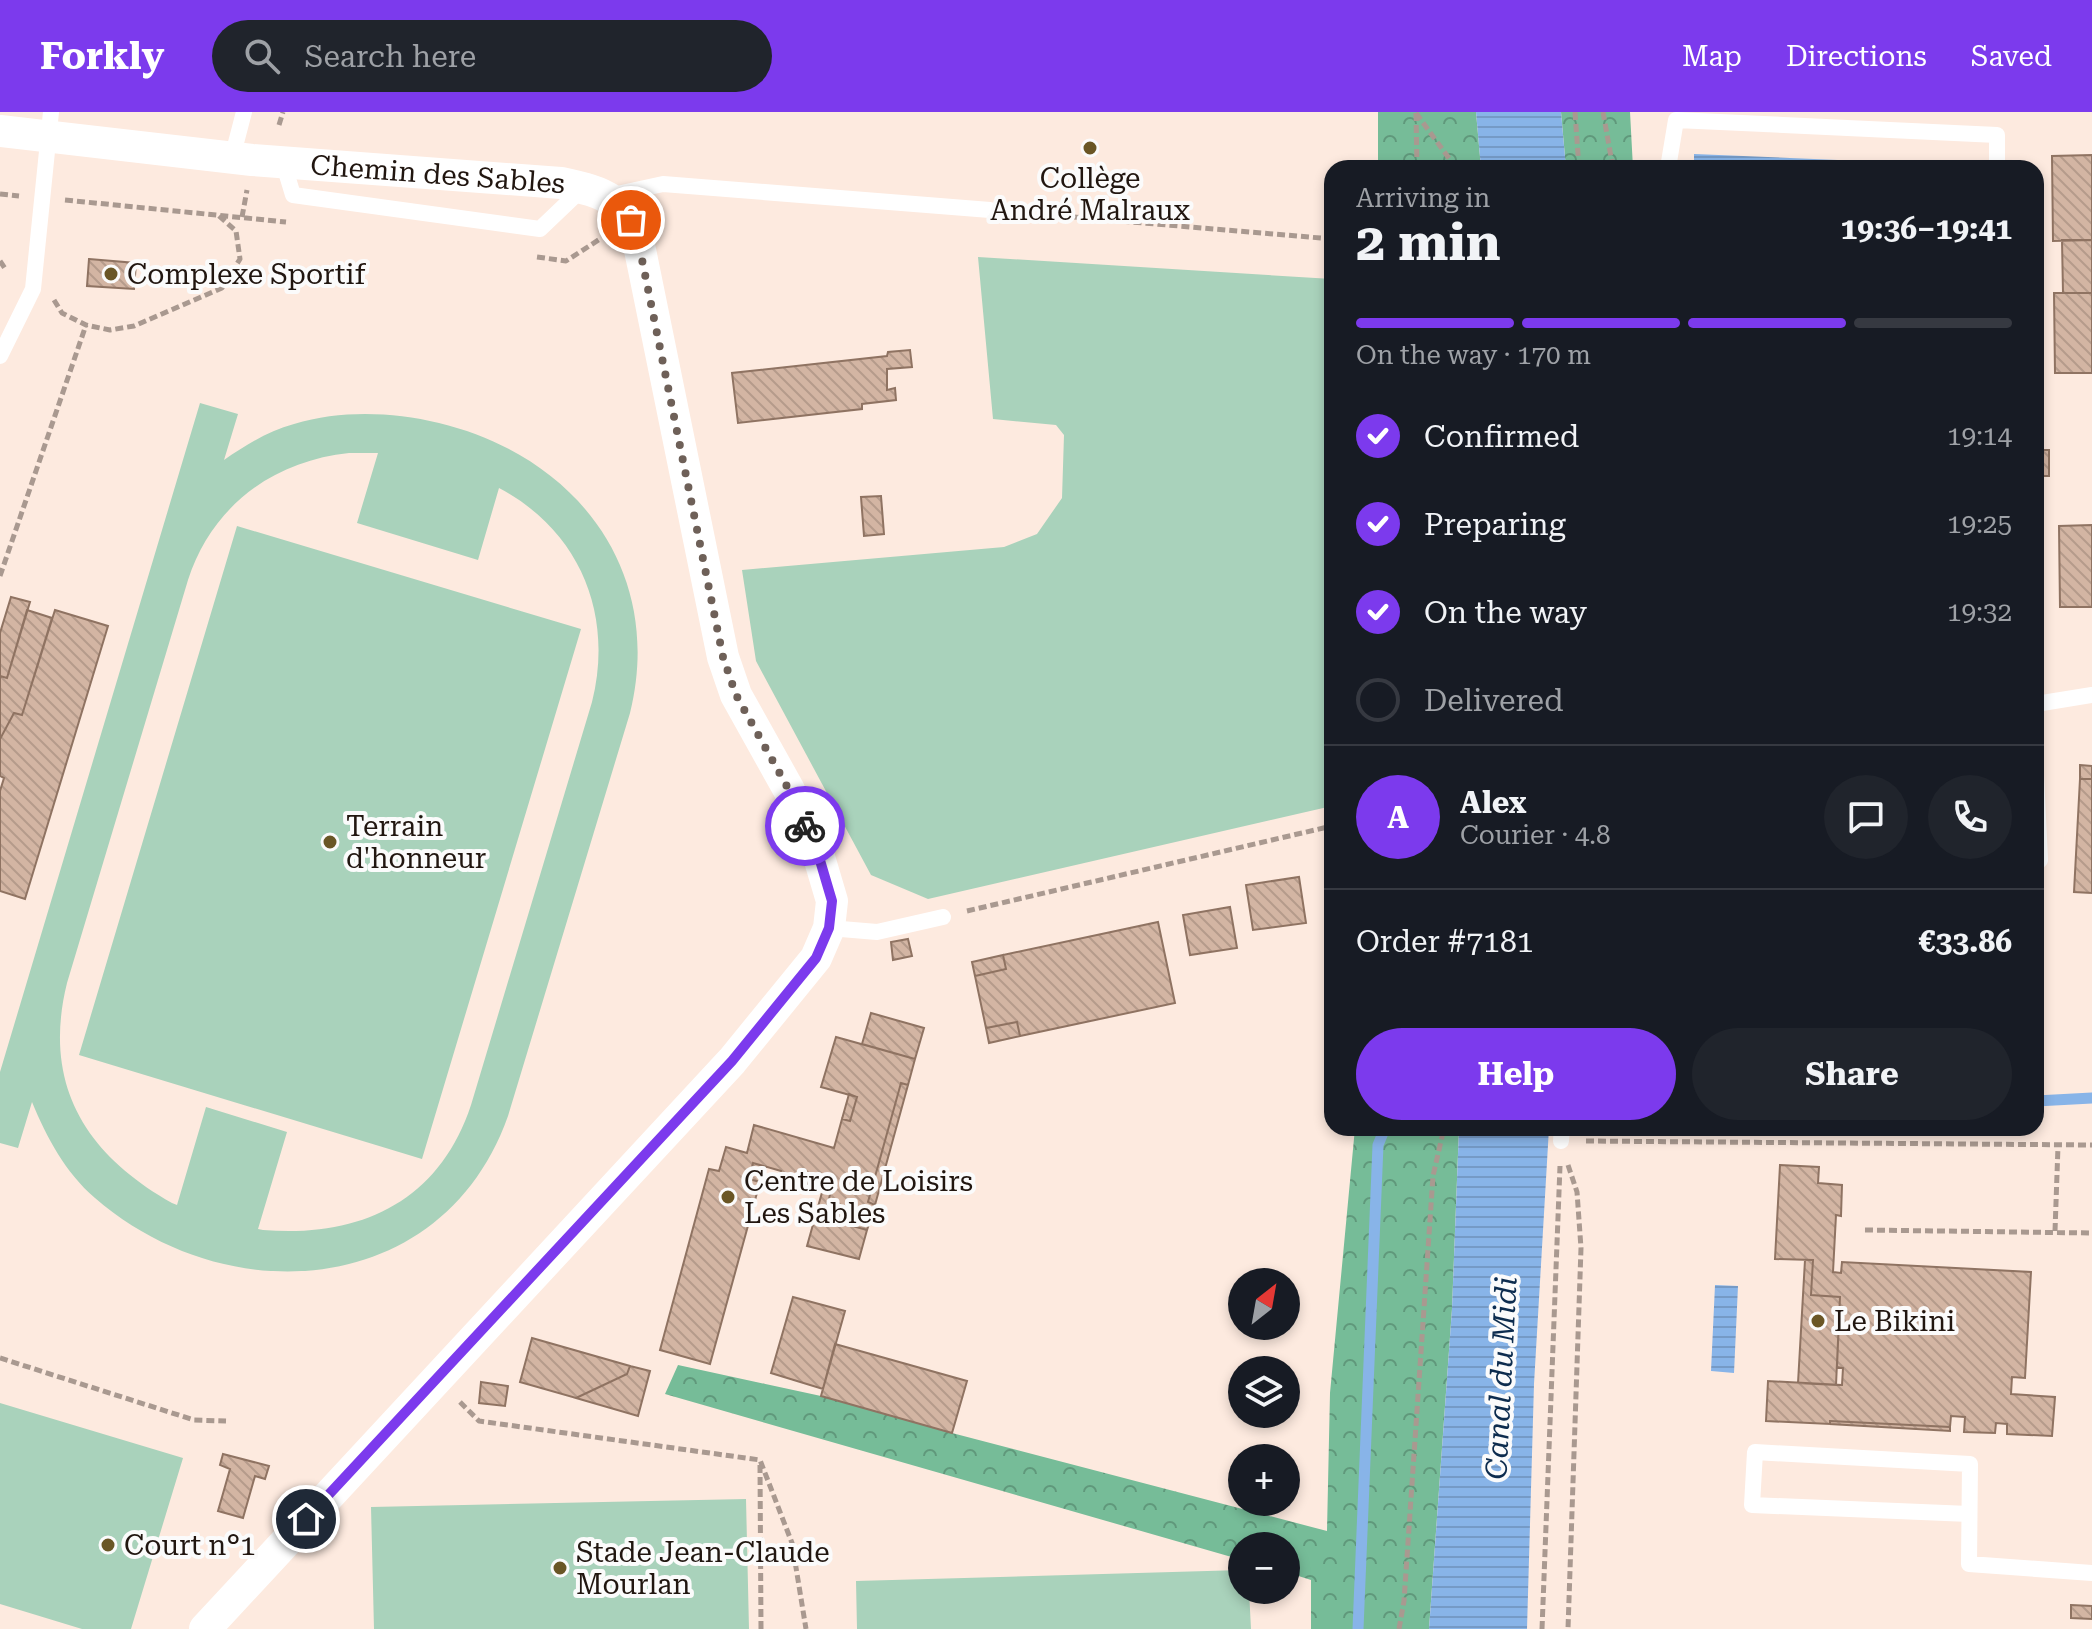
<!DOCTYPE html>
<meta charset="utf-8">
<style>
body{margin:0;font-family:"Roboto Serif",serif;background:#20242c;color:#f1f3f6;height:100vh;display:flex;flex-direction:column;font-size:30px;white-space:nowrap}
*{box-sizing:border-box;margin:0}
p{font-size:26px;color:#9ea1a6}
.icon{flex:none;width:44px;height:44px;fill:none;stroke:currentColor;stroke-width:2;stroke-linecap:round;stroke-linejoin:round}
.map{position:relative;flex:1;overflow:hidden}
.drawer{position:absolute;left:1324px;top:48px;width:720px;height:976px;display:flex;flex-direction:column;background:#171b24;border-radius:24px;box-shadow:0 4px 12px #0003}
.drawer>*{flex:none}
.needle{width:52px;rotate:31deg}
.tools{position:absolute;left:1228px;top:1156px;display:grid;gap:16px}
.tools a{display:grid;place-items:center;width:72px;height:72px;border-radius:50%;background:#171b24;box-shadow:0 4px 12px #0003;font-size:40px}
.pin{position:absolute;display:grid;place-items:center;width:68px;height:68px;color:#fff;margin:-34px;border:4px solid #fff;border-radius:50%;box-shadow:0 2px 8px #0007}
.courier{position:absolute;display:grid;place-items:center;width:80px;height:80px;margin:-40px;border:6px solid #7c3aed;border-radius:50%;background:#fff;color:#222;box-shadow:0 2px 10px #0007}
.overview em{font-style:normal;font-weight:700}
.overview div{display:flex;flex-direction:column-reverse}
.overview{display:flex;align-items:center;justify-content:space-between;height:136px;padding:0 32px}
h1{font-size:52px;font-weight:700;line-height:60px}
.bar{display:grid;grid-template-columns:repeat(4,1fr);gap:12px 8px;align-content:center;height:96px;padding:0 32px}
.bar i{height:10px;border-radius:6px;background:#363941}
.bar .selected{background:#7c3aed}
.bar p{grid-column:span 4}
.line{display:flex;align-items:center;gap:20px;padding:0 32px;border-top:2px solid #363941}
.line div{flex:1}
.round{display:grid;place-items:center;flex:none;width:84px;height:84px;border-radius:42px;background:#20242c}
ol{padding:0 32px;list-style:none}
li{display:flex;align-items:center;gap:24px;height:88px}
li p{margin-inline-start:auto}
li .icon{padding:8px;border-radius:50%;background:#7c3aed;color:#fff;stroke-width:4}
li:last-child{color:#9ea1a6}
li i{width:44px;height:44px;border:4px solid #363941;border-radius:50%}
.action{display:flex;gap:16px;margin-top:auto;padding:16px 32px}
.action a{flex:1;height:92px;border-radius:48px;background:#7c3aed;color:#fff;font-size:32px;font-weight:700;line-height:92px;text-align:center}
.action a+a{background:#20242c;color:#f1f3f6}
header{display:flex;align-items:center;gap:48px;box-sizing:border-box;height:112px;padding:0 40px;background:#7c3aed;color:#fff}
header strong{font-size:38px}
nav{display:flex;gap:44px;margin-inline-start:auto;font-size:28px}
.search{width:560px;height:72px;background:#20242c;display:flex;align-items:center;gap:20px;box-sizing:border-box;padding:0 28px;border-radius:44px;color:#9ea1a6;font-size:30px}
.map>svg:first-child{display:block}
.grass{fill:#a9d2bb;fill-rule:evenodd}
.forest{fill:url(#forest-crowns)}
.water{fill:url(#water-rules)}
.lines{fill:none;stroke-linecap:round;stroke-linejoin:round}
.stream{stroke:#88b4e8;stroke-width:11}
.building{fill:url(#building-back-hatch);stroke:#8f7362;stroke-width:2}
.path{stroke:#a99990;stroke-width:5;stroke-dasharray:8 4;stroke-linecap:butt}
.service{stroke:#fff;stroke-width:16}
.minor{stroke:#fff;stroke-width:32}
.done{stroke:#6e6058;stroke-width:8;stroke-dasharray:0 14.4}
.route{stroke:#7c3aed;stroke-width:10}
.poi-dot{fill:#6a5625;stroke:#fbfbfb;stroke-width:3}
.labels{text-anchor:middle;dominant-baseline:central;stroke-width:8;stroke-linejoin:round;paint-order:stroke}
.street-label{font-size:28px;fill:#211610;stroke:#fbfbfb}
.poi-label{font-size:28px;fill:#211610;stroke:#fbfbfb;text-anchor:start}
.water-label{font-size:30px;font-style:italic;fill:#0d2c4e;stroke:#fbfbfb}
</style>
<header>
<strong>Forkly</strong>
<div class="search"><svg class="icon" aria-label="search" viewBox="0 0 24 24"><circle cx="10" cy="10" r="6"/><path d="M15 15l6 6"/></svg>Search here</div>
<nav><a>Map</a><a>Directions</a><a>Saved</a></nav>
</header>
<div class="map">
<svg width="2092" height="1517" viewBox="0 0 2092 1517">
<defs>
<pattern id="forest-crowns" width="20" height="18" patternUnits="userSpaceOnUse" patternTransform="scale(2)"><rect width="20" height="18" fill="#76bc98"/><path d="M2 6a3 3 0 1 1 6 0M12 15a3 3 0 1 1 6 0" fill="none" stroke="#60987b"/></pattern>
<pattern id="water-rules" width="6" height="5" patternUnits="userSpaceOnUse" patternTransform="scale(2)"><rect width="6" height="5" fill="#88b4e8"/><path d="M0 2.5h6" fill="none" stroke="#759ac6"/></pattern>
<pattern id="building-back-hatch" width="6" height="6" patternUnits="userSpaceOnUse" patternTransform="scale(2)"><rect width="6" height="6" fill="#d3b5a3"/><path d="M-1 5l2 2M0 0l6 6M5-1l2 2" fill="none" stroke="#b59b8b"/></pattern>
</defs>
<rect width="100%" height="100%" fill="#fdeadf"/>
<path class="grass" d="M978 145 1332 167V694L928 787 871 763 756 549 742 458 1004 435 1037 422 1062 386 1064 323 1056 313 993 307Z
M200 291 238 302 224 348C246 333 268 319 294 312 342 298 391 300 439 311 576 344 665 459 630 601L508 1004C444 1185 229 1202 95 1086 65 1060 47 1026 32 990L18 1036 0 1031V960ZM349 341H378L357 411 478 448 499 376C580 419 614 502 592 590L471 993C439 1090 360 1126 263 1118L258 1117 287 1020 206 995 177 1093 172 1091C85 1042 42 972 67 871L188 468C212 394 273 349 349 341Z
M237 414 581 517 422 1047 79 943Z
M0 1291 183 1346 131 1517H82L0 1492Z
M746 1387 749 1517H374L371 1395Z
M1242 1458V1478H1249L1251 1517H857L856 1469Z"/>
<path class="forest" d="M1378 0H1476L1481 56H1378Z
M1561 0H1630L1633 56H1566Z
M1355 1016H1459L1452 1197 1429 1517H1311V1468L1286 1460V1434H1242V1448L665 1282 678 1253 821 1284 952 1321 1327 1419 1330 1281Z"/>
<path class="water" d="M1476 0H1561L1566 56H1481Z
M1694 42 1958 53V56H1694Z
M1459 1016H1549L1534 1272 1527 1517H1429L1452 1197Z
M1715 1173 1738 1174 1734 1261 1711 1259Z"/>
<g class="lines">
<path class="stream" d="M2036 989 2092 986
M1358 1517 1378 1033 1385 1016"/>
</g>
<path class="building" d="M2092 43V128L2053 129 2052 44Z
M2062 128H2092V181H2063Z
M89 147 136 151 134 177 87 174Z
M2054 181H2092V261H2055Z
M910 238 912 255 887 257V278L895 276 896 288 862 292V297L738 311 732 261 887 244 888 240Z
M2036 338H2049V364H2036Z
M881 384 884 422 864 424 861 385Z
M2092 413V495H2060L2059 414Z
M11 485 30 490 7 566 0 564V521Z
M27 498 52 506 22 603 14 601 0 627V564L7 566Z
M55 498 108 514 25 787 0 779V679L4 666 0 664V627L14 601 22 603Z
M2080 653 2092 654V667H2080Z
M2080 667H2092V781L2074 780Z
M1299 765 1306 811 1253 818 1246 773Z
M1230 795 1237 836 1190 843 1183 803Z
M1158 810 1175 891 1020 924 1017 910 986 916 975 864 1006 857 1003 843Z
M908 827 912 844 893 848 891 830Z
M1003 843 1006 857 975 864 972 850Z
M871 901 924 916 915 947 862 932Z
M1017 910 1020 924 989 931 986 916Z
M836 925 915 947 908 973 901 971 868 1090 875 1093 867 1118 824 1106 831 1079 779 1064 781 1059 753 1051 749 1067 760 1070 710 1252 660 1238 709 1057 719 1059 726 1035 747 1041 754 1013 834 1036 842 1007 850 1009 857 985 821 975Z
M901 971 908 973 875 1093 868 1090Z
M849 982 857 985 850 1009 842 1007Z
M753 1051 763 1054 760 1070 749 1067Z
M1780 1053 1819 1055 1818 1071 1842 1073 1841 1104 1836 1103 1833 1160 1841 1161 1842 1150 2031 1160 2025 1266 2012 1265 2011 1282 2055 1285 2052 1324 2007 1322V1312L1996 1311 1995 1321 1964 1320 1965 1305 1951 1304 1950 1315 1830 1309V1312L1766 1309 1768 1269 1842 1273 1843 1256 1837 1255 1840 1185 1811 1183 1813 1148 1775 1147Z
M823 1077 831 1079 824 1106 867 1118 859 1147 807 1134Z
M1805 1148H1813L1811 1183 1840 1185 1836 1273 1798 1271Z
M793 1185 845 1199 823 1277 771 1261Z
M532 1226 630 1254 627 1262 576 1286 520 1270Z
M835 1232 967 1269 952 1321 821 1284Z
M630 1254 650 1259 638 1304 576 1286 627 1262Z
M481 1270 508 1274 505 1294 479 1291Z
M1830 1309 1950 1315V1319L1830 1312Z
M223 1342 269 1354 265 1367 255 1364 243 1406 218 1399 230 1357 220 1353Z
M2071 1493 2092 1494V1507L2071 1506Z"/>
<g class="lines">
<path class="path" d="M1575 0 1579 56
M1603 0 1613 56
M1416 1 1456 56
M1416 1 1417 56
M279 13 283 0
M0 82 19 84
M65 88 286 110
M1014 100 1332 127
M242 105 247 78
M537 145 566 149 600 127
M0 149 6 158
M54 188 62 201 86 213 110 218 134 214 222 176 240 147 236 119 218 103
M0 464 86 213
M967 799 1332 714
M1586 1029 2092 1033
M1568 1053 1577 1080 1581 1136 1568 1517
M1865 1118 2092 1121
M2055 1119 2058 1034
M0 1246 194 1308 226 1309
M460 1290 479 1309 760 1348 792 1431 806 1517
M760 1353 761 1517
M1399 1517 1404 1489 1433 1064 1444 1016
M1542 1517 1560 1054"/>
<path class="service" d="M232 46 244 0
M283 50 293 83 540 117 583 76
M1668 56 1676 8 1997 23V56
M608 84 663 72 990 98
M0 244 33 177 51 0
M2036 592 2092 583
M2036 663 2040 748 2036 751
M829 816 877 820 943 805
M1561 1029 1562 1016
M1969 1402 1752 1393 1755 1340 1970 1352 1969 1452 2092 1461"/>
<path class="minor" id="s1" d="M0 19 252 48 561 71C607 81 623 86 639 133L723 545 736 583 789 678 819 745 832 789 829 816 816 846 732 949 205 1517"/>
</g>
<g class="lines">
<path class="done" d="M631 108 639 133 723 545 736 583 789 678 805 714"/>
<path class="route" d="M306 1407 732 949 816 846 829 816 832 789 819 745 805 714"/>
</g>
<g class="poi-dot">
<circle cx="1090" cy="36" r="8"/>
<circle cx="111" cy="162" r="8"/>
<circle cx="330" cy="730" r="8"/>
<circle cx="728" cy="1085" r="8"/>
<circle cx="1818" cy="1209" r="8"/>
<circle cx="108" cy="1433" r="8"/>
<circle cx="560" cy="1456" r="8"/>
</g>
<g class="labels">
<g class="street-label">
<text stroke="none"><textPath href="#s1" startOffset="440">Chemin des Sables</textPath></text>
</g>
<g class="poi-label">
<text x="1090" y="66" text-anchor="middle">Collège<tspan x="1090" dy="32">André Malraux</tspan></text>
<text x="127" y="162">Complexe Sportif</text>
<text x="346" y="714">Terrain<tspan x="346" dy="32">d'honneur</tspan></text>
<text x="744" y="1069">Centre de Loisirs<tspan x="744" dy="32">Les Sables</tspan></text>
<text x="1834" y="1209">Le Bikini</text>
<text x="124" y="1433">Court n°1</text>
<text x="576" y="1440">Stade Jean-Claude<tspan x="576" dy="32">Mourlan</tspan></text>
</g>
<g class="water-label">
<text transform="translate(1501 1266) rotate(-87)">Canal du Midi</text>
</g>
</g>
</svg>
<div class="tools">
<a><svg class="needle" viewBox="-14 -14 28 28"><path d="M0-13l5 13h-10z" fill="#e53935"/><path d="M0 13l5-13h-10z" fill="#9ea1a6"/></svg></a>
<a><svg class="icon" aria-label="layers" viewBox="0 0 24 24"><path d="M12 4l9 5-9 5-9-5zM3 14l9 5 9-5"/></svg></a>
<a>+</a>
<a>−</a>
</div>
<div class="pin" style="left:631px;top:108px;background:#ea580c"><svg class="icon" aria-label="bag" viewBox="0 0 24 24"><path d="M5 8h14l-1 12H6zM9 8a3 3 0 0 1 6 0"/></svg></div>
<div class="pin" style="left:306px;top:1407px;background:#1f2937"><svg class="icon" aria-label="home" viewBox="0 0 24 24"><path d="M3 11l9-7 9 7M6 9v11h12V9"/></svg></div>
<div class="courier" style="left:805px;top:714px"><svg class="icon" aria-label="bike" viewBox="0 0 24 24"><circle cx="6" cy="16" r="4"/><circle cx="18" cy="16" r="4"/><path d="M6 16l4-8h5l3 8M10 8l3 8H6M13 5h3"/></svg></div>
<section class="drawer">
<div class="overview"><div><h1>2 min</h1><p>Arriving in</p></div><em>19:36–19:41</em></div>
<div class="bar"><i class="selected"></i><i class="selected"></i><i class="selected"></i><i></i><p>On the way · 170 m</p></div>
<ol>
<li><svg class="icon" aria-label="check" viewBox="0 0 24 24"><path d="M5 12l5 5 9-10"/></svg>Confirmed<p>19:14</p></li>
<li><svg class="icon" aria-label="check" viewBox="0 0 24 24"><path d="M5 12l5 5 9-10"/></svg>Preparing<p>19:25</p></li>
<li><svg class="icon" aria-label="check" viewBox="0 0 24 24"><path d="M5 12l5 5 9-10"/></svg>On the way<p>19:32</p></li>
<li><i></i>Delivered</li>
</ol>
<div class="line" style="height:144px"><b class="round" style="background:#7c3aed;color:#fff">A</b><div><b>Alex</b><p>Courier · 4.8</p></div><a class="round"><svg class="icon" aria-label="chat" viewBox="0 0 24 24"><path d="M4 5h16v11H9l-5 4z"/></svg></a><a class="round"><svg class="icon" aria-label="phone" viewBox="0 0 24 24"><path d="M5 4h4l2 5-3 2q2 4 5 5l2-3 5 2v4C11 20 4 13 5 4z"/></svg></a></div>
<div class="line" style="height:104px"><div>Order #7181</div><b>€33.86</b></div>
<div class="action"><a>Help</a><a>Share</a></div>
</section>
</div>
